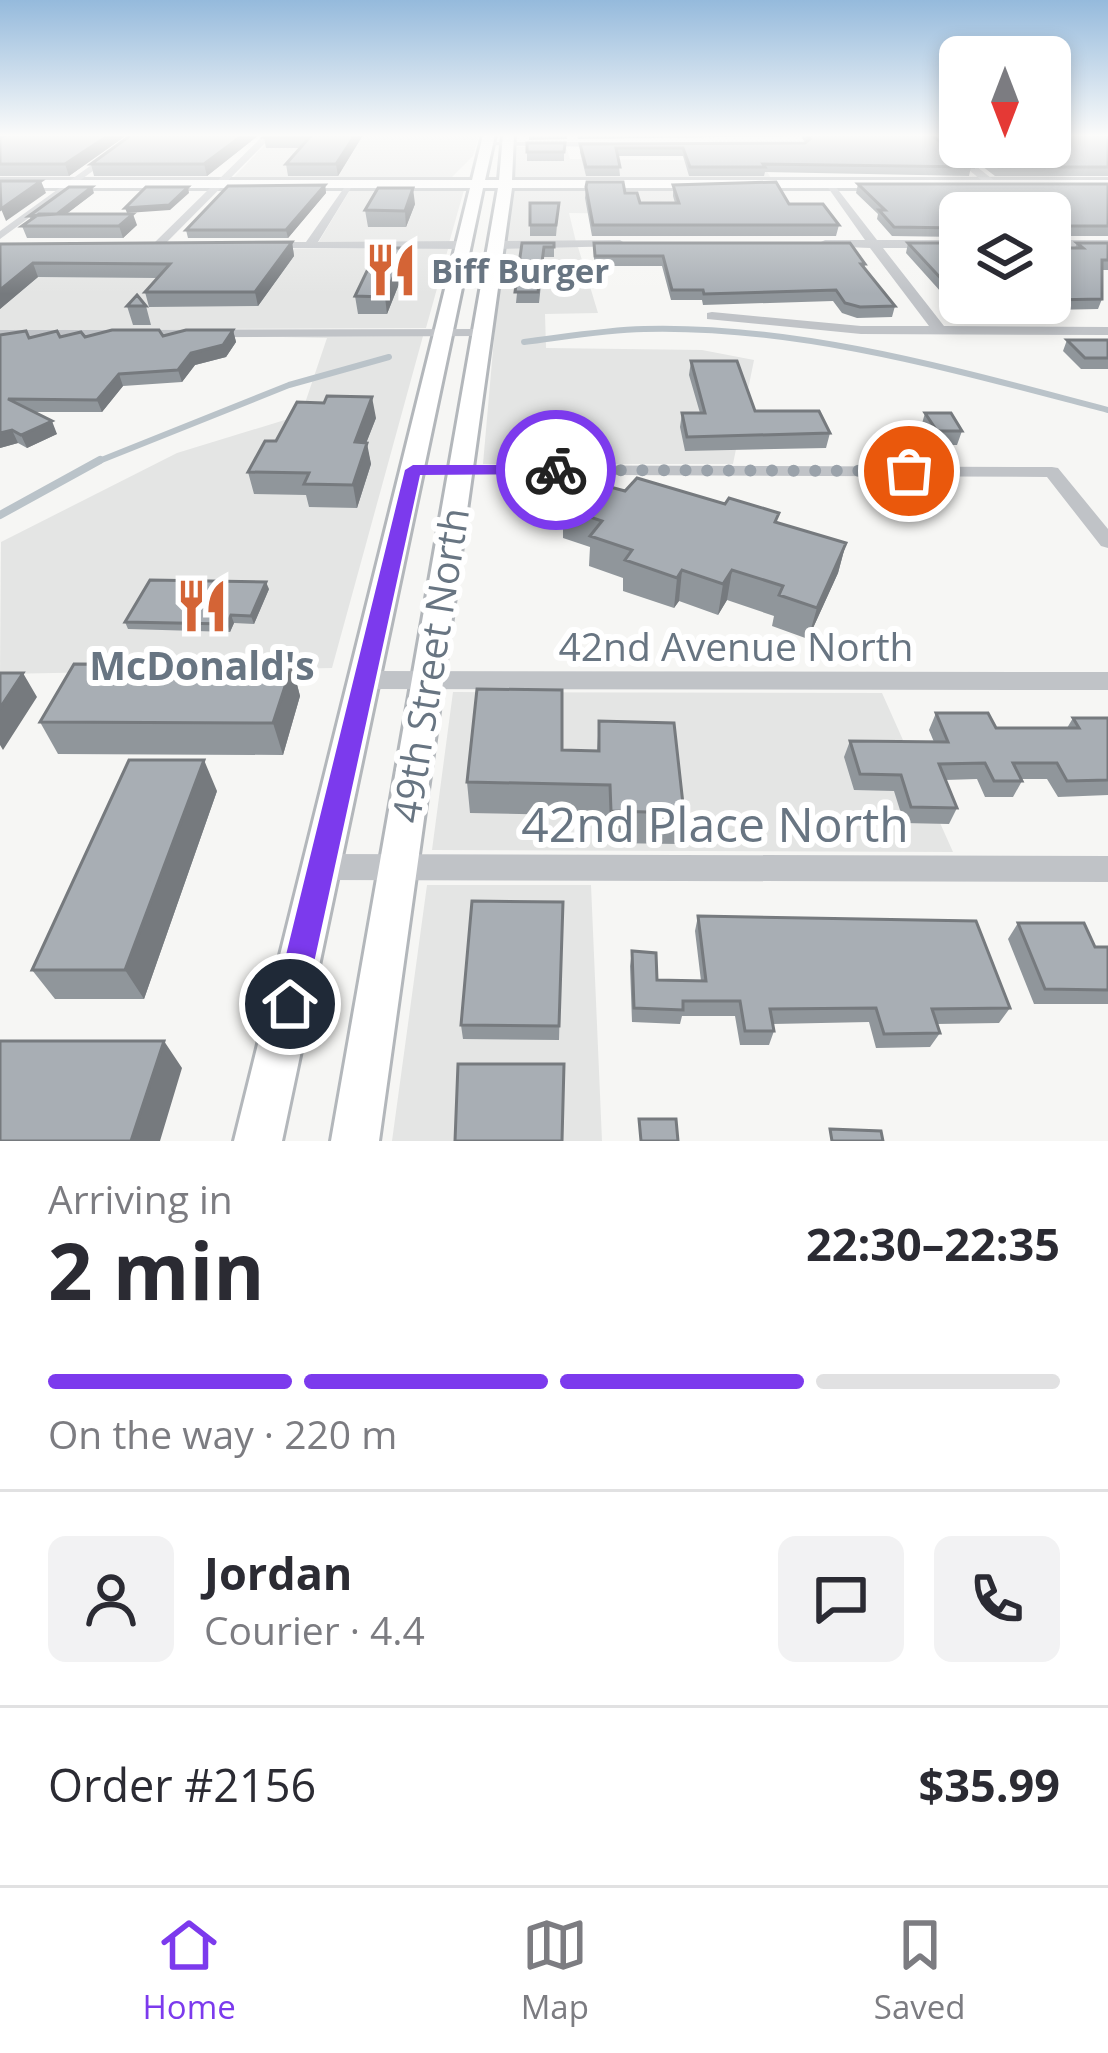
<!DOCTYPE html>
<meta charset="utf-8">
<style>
body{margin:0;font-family:"Open Sans",sans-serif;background:#f2f2f3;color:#2b2b33;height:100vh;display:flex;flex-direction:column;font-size:45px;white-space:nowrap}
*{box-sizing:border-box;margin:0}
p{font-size:39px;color:#7c7c81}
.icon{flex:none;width:66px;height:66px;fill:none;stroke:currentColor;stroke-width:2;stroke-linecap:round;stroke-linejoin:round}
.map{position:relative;height:1141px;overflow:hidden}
.sheet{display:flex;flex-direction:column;background:#fff;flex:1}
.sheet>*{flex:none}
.needle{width:78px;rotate:180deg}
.buttons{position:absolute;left:939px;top:36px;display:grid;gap:24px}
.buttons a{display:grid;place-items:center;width:132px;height:132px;border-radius:18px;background:#fff;box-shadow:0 6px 18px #0003;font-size:60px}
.pin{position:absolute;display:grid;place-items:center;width:102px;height:102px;color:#fff;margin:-51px;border:6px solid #fff;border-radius:50%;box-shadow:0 3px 12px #0007}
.courier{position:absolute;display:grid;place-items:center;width:120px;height:120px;margin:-60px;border:9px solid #7c3aed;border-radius:50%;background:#fff;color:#222;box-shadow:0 3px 15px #0007}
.overview em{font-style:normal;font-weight:700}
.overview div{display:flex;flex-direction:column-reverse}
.overview{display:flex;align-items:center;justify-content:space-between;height:204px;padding:0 48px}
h1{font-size:78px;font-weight:700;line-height:90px}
.bar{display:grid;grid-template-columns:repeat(4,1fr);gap:18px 12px;align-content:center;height:144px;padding:0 48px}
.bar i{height:15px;border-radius:9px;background:#e1e1e2}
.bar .current{background:#7c3aed}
.bar p{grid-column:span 4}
.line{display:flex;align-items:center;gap:30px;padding:0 48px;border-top:3px solid #e1e1e2}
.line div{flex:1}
.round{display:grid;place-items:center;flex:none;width:126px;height:126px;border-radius:18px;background:#f2f2f3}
.menu{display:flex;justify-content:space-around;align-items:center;height:168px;border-top:3px solid #e1e1e2;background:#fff;font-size:33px;color:#7c7c81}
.menu a{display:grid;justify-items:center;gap:6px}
.menu .current{color:#7c3aed}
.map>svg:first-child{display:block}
.built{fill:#e4e5e4}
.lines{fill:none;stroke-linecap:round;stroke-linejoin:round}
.stream-far1{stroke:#bac3c9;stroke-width:6}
.stream{stroke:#bac3c9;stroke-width:8}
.secondary-casing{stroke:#b3b7bb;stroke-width:6}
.minor{fill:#c0c3c7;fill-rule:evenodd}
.secondary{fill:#fff;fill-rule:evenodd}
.wall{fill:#90969b}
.shaded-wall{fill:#767a7e}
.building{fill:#a8aeb4;stroke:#767a7e;stroke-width:3}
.route{fill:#7c3aed}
.done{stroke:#9aa2aa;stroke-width:12;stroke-dasharray:0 21.6}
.labels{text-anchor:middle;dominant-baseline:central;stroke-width:12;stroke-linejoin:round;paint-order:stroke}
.far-poi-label{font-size:33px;font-weight:bold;fill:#687582;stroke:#fff;text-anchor:start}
.street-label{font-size:39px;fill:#687582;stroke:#fff}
.poi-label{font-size:39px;font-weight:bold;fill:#687582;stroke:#fff}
.near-street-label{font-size:48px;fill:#687582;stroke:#fff}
</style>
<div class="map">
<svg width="1108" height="1141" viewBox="0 0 1108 1141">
<rect width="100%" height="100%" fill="#f6f6f4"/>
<path class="built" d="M274 135H479L473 156 451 178H233Z
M515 147H566L570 159 760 161 771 178H514Z
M763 189 783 216 569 213 576 242H502L510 190Z
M350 190H464L449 243H318Z
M502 247H578L598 313 545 314 546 348 702 350 754 360 733 464H483Z
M0 249H448L426 328 0 330Z
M423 336 332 668 0 674 1 542 177 453 301 415 327 338 282 337Z
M453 692 882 693 953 852 432 850Z
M427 885H591L602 1141H392Z"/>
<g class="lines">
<path class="stream-far1" d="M524 342C564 337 604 330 644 329 801 325 958 371 1108 410
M94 463 289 385 389 357"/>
<path class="stream" d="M0 515 100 460"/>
<defs>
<path id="secondary" d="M483 135H495L485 180H499L503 135H514L512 180H1108V188H512L379 1141H331L498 188H483L282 1141H234L470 188H0V180H472Z"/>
</defs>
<use href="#secondary" class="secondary-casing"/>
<path class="minor" d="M133 135H142L0 239V231Z
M264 135H273L161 248H153V244Z
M927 135H936L995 181V185H987Z
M608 142 611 147 484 145 488 142Z
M824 182H832L877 240H960V248H883L944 326 1108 327V335L861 334 707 319V313L712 312 861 326H929L870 248 821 246V242L825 240H865Z
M346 185 351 188 318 242 466 241 472 245 466 249 261 248 259 246 265 242H306Z
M620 240 626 244 624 246 495 249 489 245 495 241Z
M1050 240H1108V248H1050Z
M486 329V335L481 336 0 338V330Z
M413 465 1052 467 1058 468 1108 529V548L1101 546 1047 477 407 474 404 470Z
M365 671 1108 672V690L365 689 356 686 353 680 356 674Z
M321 854 1108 856V882L321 880 311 876 306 867 311 858Z"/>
<use href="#secondary" class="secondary"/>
</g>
<path class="wall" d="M6 135H127L69 176H0V137Z
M131 135H259L207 176H94L91 164Z
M363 135 338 176H288L286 164 300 148H266L264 137Z
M529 135H567V139L529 140Z
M577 135H932L971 167 969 176 765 172 764 176H689L683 156H618L620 176H586L580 152V144L805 143 801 136 578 139Z
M941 135H960V147H1050L1108 135V176H995Z
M527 143 564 152V161H527Z
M858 184H1108V236H1053L1050 233V213H960V237L892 236 877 219 878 214 856 193Z
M325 185 326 193 288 238H188L186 230Z
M673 185 789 204 839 225 836 236H592L585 198 586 187 625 193 640 203H675L673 196Z
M94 193 66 214 137 225 123 238H27L22 226 31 220 29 216Z
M530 203H559L556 236H530Z
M415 204 406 227H368L365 210Z
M292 242 294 256 258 306 149 307 145 292 158 278 38 277 0 309V244Z
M522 243H554V257H544L539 303H516Z
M594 243 865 264 864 269 895 306 892 317 857 318 842 313 833 301 703 305 702 300H671L662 266H594Z
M908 243H960V303H1050V248H1075L1077 243H1108V270H1102V299L1098 309 959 312 906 253Z
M405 248 407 264 387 314H358L355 296Z
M127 306H146L151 325H133Z
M233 330 236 342 226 357 195 365 182 382 123 386 102 412H33L57 434 27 448 18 443 0 448V335L29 338 163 336Z
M1067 340H1108V369H1081L1063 351Z
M691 361 755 411 830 433 826 448 685 451 680 427 682 413H700L689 375Z
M925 413 962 431 957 445H932L921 427Z
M376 418 366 443 371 464 357 508 309 507 306 495 254 494 248 472 276 441Z
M625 491 777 522 846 543 838 573 808 639 772 626 774 616 727 600 718 615 679 601 674 608 623 591V578L589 566 590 547 563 538V508Z
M269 589 254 624 234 623 230 632 128 629 125 622Z
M292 665 300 696 283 755 58 754 40 722Z
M936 713 996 728H1067L1073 718H1108V795L1058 797 1047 779H1021L1022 781 1013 797H985L977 779 945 780 957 808 949 824 904 823 894 791 854 790 844 757 850 741 934 742 929 730Z
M599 721 684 813 679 844 609 843 608 816 470 813 467 782 562 750 597 751Z
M217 791 144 999H55L32 970Z
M563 902 559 1040 463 1039 461 1025Z
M698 916 1010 1008 999 1023 936 1024 940 1033 930 1047 876 1048 869 1022 773 1024 774 1031 769 1045H740L735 1016H682L680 1024 632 1022 630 966 632 951 657 980 701 981 695 931Z
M1018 923 1095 947H1108V1004H1034L1008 939Z"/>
<path class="shaded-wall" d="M109 135H127L69 176 65 164Z
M243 135H259L207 176 204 164Z
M355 135H363L338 176 336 164Z
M41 181 46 193 6 221 1 209Z
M325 185 326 193 288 238 286 230Z
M92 187 94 193 56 222 54 217Z
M188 187 189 193 170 210 127 213 125 208Z
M413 188 415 204 406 227 405 211Z
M133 214 137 225 123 238 119 226Z
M292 242 294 256 258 306 255 292Z
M405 248 407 264 387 314 385 297Z
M33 263 38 277 0 309V290Z
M233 330 236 342 226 357 195 365 182 382 178 370 191 353Z
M119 374 123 386 102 412 97 400Z
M372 397 376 418 358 464 355 442Z
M52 421 57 434 27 448 21 435Z
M12 430 18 443 0 448V433Z
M367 443 371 464 357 508 353 485Z
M846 543 838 573 808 639 817 608Z
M682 570 679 601 674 608 677 578Z
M732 570 727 600 718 615 723 584Z
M266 582 269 589 254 624 251 616Z
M231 615 234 623 230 632 227 624Z
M292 665 300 696 283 755 273 723Z
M23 673 37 697 3 750 0 745V708Z
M204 760 217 791 144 999 125 970Z
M164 1041 182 1068 160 1141H131Z"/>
<path class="building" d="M6 135H109L65 164H0V137Z
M131 135H243L204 164H91Z
M267 135H355L336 164H286L309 138 264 137Z
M806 135H932L971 167 763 164 765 167H690L683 148H616L620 167H586L580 144 805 143 810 139Z
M1050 135H1108V167H998L970 147H1050Z
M527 143H565L564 152H527Z
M0 181H41L1 209Z
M587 182H623L625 193H637L640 203H679L673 185 776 182 789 204H823L839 225H593L586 187Z
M858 184H1108V226H1056L1050 222V213L979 212 960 213V228L894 227 879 210H885Z
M325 185 286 230H186L228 186Z
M69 187H92L57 214 29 216Z
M146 187H188L169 205 125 208Z
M378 188H413L405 211 365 210Z
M530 203H559L556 225H530Z
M39 214H133L119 226H22Z
M292 242 255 292H145L170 264 33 263 0 290V244Z
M522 243H554V247H544L538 292H515Z
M594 243H850L865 264H861L895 306 860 307 845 303 836 290 704 294 703 290H672L663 256H595Z
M908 243H960V299Z
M1077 243H1108V260H1102V299L1050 300V248H1083Z
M378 248H405L385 297 355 296Z
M137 295 146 306H127Z
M112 330H159L163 336 186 330H233L223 345 191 353 178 370 119 374 97 400 8 399 52 421 21 435 12 430 0 433V335L26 331 29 338 57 331 60 337 81 332 85 337Z
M1067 340H1108V358H1085Z
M691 361H737L755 411H819L830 433 687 437 682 413H705Z
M327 396 372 397 355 442 367 443 353 485 304 484 309 473 248 472 265 441H276L297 402 324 403Z
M925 413H951L962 431H937Z
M637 478 725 504 729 498 779 513 775 522 846 543 817 608 779 595 783 586 732 570 723 584 682 570 677 578 625 560 632 550 590 536 602 521 563 508 588 481 625 491Z
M150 580 266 582 251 616 231 615 227 624 125 622Z
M74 664 292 665 273 723 40 722Z
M0 673H23L0 708Z
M477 689 562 690V750L599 751V721L674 723 684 813 611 811 610 785 467 782Z
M936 713H988L996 728H1079L1073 718H1108V780L1067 781 1057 763H1013L1022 781H994L985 763 939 764 957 808 911 807 901 775 860 774 850 741 948 742Z
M129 760H204L125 970H32Z
M472 901 563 902 559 1026 461 1025Z
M698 916 976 921 1010 1008 932 1009 940 1033 884 1034 876 1008 770 1009 774 1031H745L740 1001H683V1010L634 1008 632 951 656 953 657 980 706 981Z
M1018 923H1084L1095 947H1108V990L1045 989Z
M0 1041H164L131 1141H0Z
M458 1064H564L562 1141H455Z
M639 1119H676L678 1141H641Z
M830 1129 881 1131 883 1141H832Z"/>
<linearGradient id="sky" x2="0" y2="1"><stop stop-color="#95badc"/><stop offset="0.46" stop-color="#fbfbfa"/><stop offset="1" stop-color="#fbfbfa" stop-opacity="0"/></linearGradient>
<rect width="1108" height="294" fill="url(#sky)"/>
<path class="route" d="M556 465 562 467V474L420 475 305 1004 300 1015 290 1019 279 1015 274 1004 405 470 413 465Z"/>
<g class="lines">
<path class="done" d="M556 470 909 471"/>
</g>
<defs>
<symbol id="restaurant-bare" viewBox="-9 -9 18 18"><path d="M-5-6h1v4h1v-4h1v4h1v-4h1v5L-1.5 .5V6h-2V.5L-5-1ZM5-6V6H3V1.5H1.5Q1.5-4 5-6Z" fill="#d46436" stroke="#fff" stroke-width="2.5" paint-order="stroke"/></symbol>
</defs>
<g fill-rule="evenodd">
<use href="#restaurant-bare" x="353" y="232" width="76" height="76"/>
<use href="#restaurant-bare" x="164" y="568" width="76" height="76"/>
</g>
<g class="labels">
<g class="far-poi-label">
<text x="431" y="270">Biff Burger</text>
</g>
<g class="street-label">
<text x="736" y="645">42nd Avenue North</text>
<text transform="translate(429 665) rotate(-81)">49th Street North</text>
</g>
<g class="poi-label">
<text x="202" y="664">McDonald's</text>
</g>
<g class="near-street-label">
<text x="715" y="823">42nd Place North</text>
</g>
</g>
</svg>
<div class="buttons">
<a><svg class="needle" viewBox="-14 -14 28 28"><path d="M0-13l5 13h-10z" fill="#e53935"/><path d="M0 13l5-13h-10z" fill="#7c7c81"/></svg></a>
<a><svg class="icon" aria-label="layers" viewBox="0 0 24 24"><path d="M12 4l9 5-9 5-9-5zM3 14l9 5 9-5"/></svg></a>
</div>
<div class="pin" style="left:909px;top:471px;background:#ea580c"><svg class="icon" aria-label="bag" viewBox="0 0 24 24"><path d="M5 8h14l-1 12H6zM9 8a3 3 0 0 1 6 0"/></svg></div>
<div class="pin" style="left:290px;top:1004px;background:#1f2937"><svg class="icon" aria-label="home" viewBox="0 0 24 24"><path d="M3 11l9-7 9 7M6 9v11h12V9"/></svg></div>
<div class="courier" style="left:556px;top:470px"><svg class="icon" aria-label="bike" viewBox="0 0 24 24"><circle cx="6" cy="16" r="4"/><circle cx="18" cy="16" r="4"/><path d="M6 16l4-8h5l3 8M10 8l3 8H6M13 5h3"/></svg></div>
</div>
<section class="sheet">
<div class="overview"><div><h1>2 min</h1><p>Arriving in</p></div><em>22:30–22:35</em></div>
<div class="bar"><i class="current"></i><i class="current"></i><i class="current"></i><i></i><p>On the way · 220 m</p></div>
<div class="line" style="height:216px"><a class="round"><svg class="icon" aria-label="person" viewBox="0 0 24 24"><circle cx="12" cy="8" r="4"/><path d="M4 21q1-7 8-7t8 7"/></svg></a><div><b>Jordan</b><p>Courier · 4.4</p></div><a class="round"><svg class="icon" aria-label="chat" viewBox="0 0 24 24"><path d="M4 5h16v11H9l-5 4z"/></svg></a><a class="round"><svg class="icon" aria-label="phone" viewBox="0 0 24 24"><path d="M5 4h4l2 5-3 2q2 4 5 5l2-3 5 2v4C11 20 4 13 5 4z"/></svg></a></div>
<div class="line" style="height:156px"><div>Order #2156</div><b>$35.99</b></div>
</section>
<nav class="menu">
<a class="current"><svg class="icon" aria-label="home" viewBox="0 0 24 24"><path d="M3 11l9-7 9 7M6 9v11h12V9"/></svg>Home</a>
<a><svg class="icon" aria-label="map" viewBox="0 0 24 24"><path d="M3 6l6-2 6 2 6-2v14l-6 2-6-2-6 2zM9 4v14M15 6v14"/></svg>Map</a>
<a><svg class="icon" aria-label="saved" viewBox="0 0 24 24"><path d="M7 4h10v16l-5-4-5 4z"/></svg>Saved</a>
</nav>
